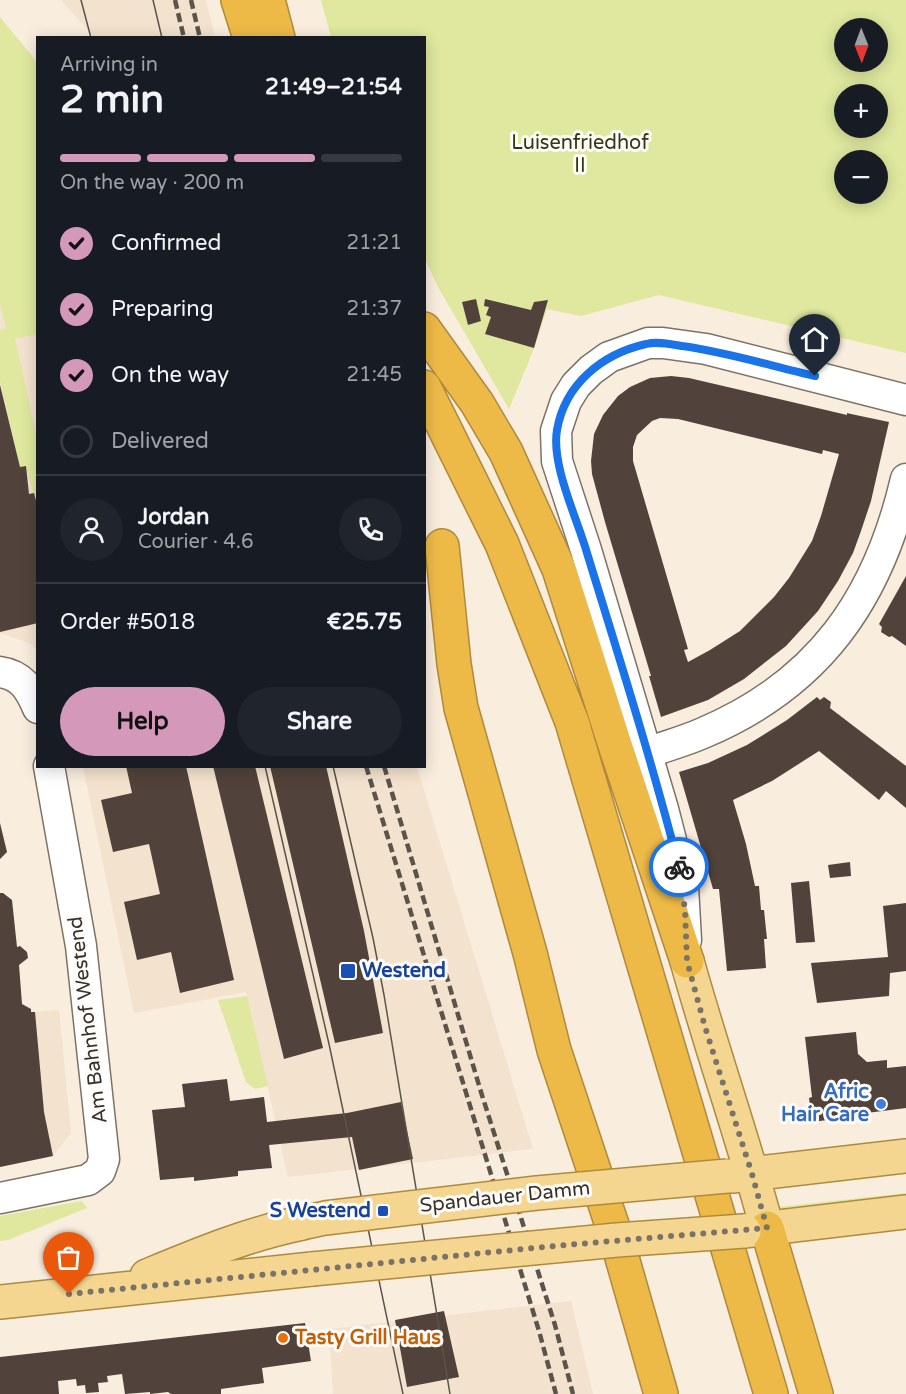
<!DOCTYPE html>
<meta charset="utf-8">
<style>
body{margin:0;font-family:"Varela Round",sans-serif;background:#20242c;color:#f1f3f6;height:100vh;display:flex;flex-direction:column;font-size:22px;white-space:nowrap}
*{box-sizing:border-box;margin:0}
p{font-size:20px;color:#9ea1a6}
.icon{flex:none;width:33px;height:33px;fill:none;stroke:currentColor;stroke-width:2;stroke-linecap:round;stroke-linejoin:round}
.map{position:relative;flex:1;overflow:hidden}
.details{position:absolute;left:36px;top:36px;width:390px;height:732px;display:flex;flex-direction:column;background:#171b24;border-radius:0px;box-shadow:0 3px 15px #0003}
.details>*{flex:none}
.needle{width:39px;rotate:179deg}
.controls{position:absolute;left:834px;top:18px;display:grid;gap:12px}
.controls a{display:grid;place-items:center;width:54px;height:54px;border-radius:50%;background:#171b24;box-shadow:0 3px 15px #0003;font-size:30px}
.pin{position:absolute;display:grid;place-items:center;width:51px;height:51px;color:#fff;margin:-62px -26px;border-radius:50% 50% 50% 0;rotate:-45deg;box-shadow:0 0 6px #0007}
.pin .icon{rotate:45deg}
.courier{position:absolute;display:grid;place-items:center;width:60px;height:60px;margin:-30px;border:4px solid #1a73e8;border-radius:50%;background:#fff;color:#222;box-shadow:0 2px 8px #0007}
.overview em{font-style:normal;font-weight:800}
.overview div{display:flex;flex-direction:column-reverse}
.overview{display:flex;align-items:center;justify-content:space-between;height:102px;padding:0 24px}
h1{font-size:39px;font-weight:800;line-height:45px}
.bar{display:grid;grid-template-columns:repeat(4,1fr);gap:9px 6px;align-content:center;height:72px;padding:0 24px}
.bar i{height:8px;border-radius:4px;background:#363941}
.bar .on{background:#d499ba}
.bar p{grid-column:span 4}
.line{display:flex;align-items:center;gap:15px;padding:0 24px;border-top:2px solid #363941}
.line div{flex:1}
.round{display:grid;place-items:center;flex:none;width:63px;height:63px;border-radius:32px;background:#20242c}
ol{padding:0 24px;list-style:none}
li{display:flex;align-items:center;gap:18px;height:66px}
li p{margin-inline-start:auto}
li .icon{padding:6px;border-radius:50%;background:#d499ba;color:#111;stroke-width:4}
li:last-child{color:#9ea1a6}
li i{width:33px;height:33px;border:3px solid #363941;border-radius:50%}
.action{display:flex;gap:12px;margin-top:auto;padding:12px 24px}
.action a{flex:1;height:69px;border-radius:36px;background:#d499ba;color:#111;font-size:24px;font-weight:800;line-height:69px;text-align:center}
.action a+a{background:#20242c;color:#f1f3f6}
.map>svg:first-child{display:block}
.built{fill:#f3e2cd}
.green{fill:#dfe89e;fill-rule:evenodd}
.building{fill:#51433b;fill-rule:evenodd}
.lines{fill:none;stroke-linecap:round;stroke-linejoin:round}
.minor-casing{stroke:#7d7365;stroke-width:33}
.major-casing{stroke:#ae8a3e;stroke-width:36}
.highway-casing{stroke:#ae8a3e;stroke-width:36}
.minor{stroke:#fff;stroke-width:30}
.major{stroke:#f5d691;stroke-width:33}
.highway{stroke:#eeba47;stroke-width:33}
.tram{stroke:#5a544d;stroke-width:1.5}
.rail{stroke:#5a544d;stroke-width:4.5;stroke-dasharray:9 4.5;stroke-linecap:butt}
.major-bridge-casing{stroke:#ae8a3e;stroke-width:36;stroke-linecap:butt}
.major-bridge{stroke:#f5d691;stroke-width:33}
.done{stroke:#7a736a;stroke-width:6;stroke-dasharray:0 10.8}
.route{stroke:#1a73e8;stroke-width:8}
.transit-dot{fill:#1a4fb4;stroke:#fefcf9;stroke-width:2}
.shop-dot{fill:#3f7fe0;stroke:#fefcf9;stroke-width:2}
.food-dot{fill:#e8710a;stroke:#fefcf9;stroke-width:2}
.labels{text-anchor:middle;dominant-baseline:central;stroke-width:6;stroke-linejoin:round;paint-order:stroke}
.park-label{font-size:20px;fill:#333713;stroke:#fefcf9}
.transit-label{font-size:20px;font-weight:bold;fill:#164399;stroke:#fefcf9;text-anchor:start}
.street-label{font-size:20px;fill:#36312c;stroke:#fefcf9}
.shop-label{font-size:20px;font-weight:bold;fill:#366cbe;stroke:#fefcf9;text-anchor:end}
.food-label{font-size:20px;font-weight:bold;fill:#c56008;stroke:#fefcf9;text-anchor:start}
</style>
<div class="map">
<svg width="906" height="1394" viewBox="0 0 906 1394">
<rect width="100%" height="100%" fill="#f9edde"/>
<path class="built" d="M61 0H206L215 37H94Z
M0 304 7 334 37 327V650L29 643 0 633Z
M83 767H417L533 1149 288 1177 246 992 134 1013Z
M59 1010 71 1133 53 1156 0 1167V1014Z
M571 1301 593 1394H333L329 1329Z"/>
<path class="green" d="M321 0H906V353L659 295 581 316 547 309 533 351 509 409 438 287 425 259 424 38 331 37ZM844 28H878V62H844ZM844 94H878V128H844ZM844 160H878V194H844Z
M0 17 37 62V334L15 339 37 439V508L26 466 20 467 0 381V330L6 329 0 304Z
M247 996 268 1086 255 1089 246 1082 218 1000Z
M906 1193V1200L768 1215V1208Z
M82 1201 87 1208 8 1240 0 1241V1216Z"/>
<path class="building" d="M476 299 481 321 468 325 462 302Z
M485 299 531 310 534 302 548 300 534 348 485 334 491 317 486 315 489 307 484 306Z
M671 376 689 378 847 415V413L851 414 889 422 871 501 861 531 853 553 838 581 818 611 786 646 744 679 708 700 661 717 649 676H651L605 522 592 474 591 461 594 434 603 415 618 396 630 387 650 378ZM660 418 678 419 822 454 823 450 839 454 821 516 812 541 789 578 774 597 740 631 710 650 688 662 684 650 688 649 633 461V447L637 435 652 421Z
M0 385 20 467 26 466 29 494 34 493 38 508V623L0 632Z
M906 576V646L892 636 889 637 881 632 882 627 879 624Z
M817 697 820 700 824 697 831 702 830 708 906 766V808L886 791 879 800 819 751 772 781 733 800 746 844 755 886H759L761 910H764L767 939H764L766 968 727 971 719 889H713L679 772 708 763 747 745 787 720Z
M126 766H186L234 980 180 993 171 952 137 960 124 902 160 894 149 844 113 852 101 800 132 793Z
M213 766H255L323 1048 284 1059Z
M270 766H326L364 931 383 1033 335 1043Z
M0 823 7 852 0 859Z
M850 862 851 876 830 878 828 865Z
M809 881 815 942 796 943 791 883Z
M0 893H3L12 900 17 947 20 946 27 952 28 958 19 965 22 1004 31 1009V1012H35L44 1112 53 1156 0 1167Z
M906 903V971L890 973 889 996 817 1003 811 963 888 957 883 906Z
M856 1032 858 1054 867 1062 887 1060V1068L906 1066V1108L835 1117V1119L812 1122 809 1098 812 1097 805 1037Z
M227 1079 230 1101 264 1097 267 1122 347 1113 401 1102 413 1159 359 1170 352 1137 269 1145 272 1168 238 1171V1176L194 1181V1177L160 1180 152 1110 185 1107 182 1084Z
M444 1311 459 1377 407 1387 395 1320Z
M305 1323 311 1361 262 1368 264 1383 221 1389V1394H171L168 1392 150 1394V1392L125 1394 122 1374 107 1376 108 1382 98 1383 99 1392 86 1393 85 1385 77 1386 76 1379 58 1381 59 1394H0V1357Z"/>
<g class="lines">
<defs>
<path id="minor" d="M0 672C22 675 30 689 38 708
M647 753C666 746 685 741 703 733 819 684 878 599 906 479
M686 940 683 887 663 809 586 550 557 461 556 431 566 401 576 385 591 370 609 357 648 343H663L706 349 906 400
M0 1198 88 1180 100 1171 104 1159 81 946 49 766"/>
<path id="major" d="M687 961C712 1051 743 1138 767 1228
M732 1176 906 1156
M744 1231 906 1212
M147 1276C198 1255 248 1234 302 1223
M0 1302 312 1269"/>
<path id="highway" d="M238 0 250 38
M268 0 278 38
M424 329 477 403 506 452 559 569 615 745 687 961
M424 387 502 544 572 722 771 1394
M442 546 454 664 461 708 530 953 554 1050 617 1240 661 1394
M767 1228 816 1394"/>
</defs>
<use href="#minor" class="minor-casing"/>
<use href="#major" class="major-casing"/>
<use href="#highway" class="highway-casing"/>
<use href="#minor" class="minor"/>
<use href="#major" class="major"/>
<use href="#highway" class="highway"/>
<path class="tram" d="M81 0 91 38
M153 0 162 38
M265 766 329 1044 403 1394
M333 766 373 938 384 995 450 1394"/>
<path class="rail" d="M175 0 184 38
M191 0 200 38
M366 766 539 1331 556 1394
M384 766 481 1092 555 1325 573 1394"/>
<defs>
<path id="major-bridge" d="M302 1223 325 1218 537 1193 727 1176
M312 1269 617 1240 744 1231"/>
</defs>
<use href="#major-bridge" class="major-bridge-casing"/>
<use href="#major-bridge" class="major-bridge"/>
</g>
<g class="lines">
<path class="done" d="M69 1294 554 1246 767 1228 752 1174 705 1027 687 961 685 910 679 867"/>
<path class="route" d="M679 867C652 762 619 657 587 553 577 518 551 465 557 430 565 384 602 354 646 344 657 341 670 344 682 346 727 352 771 366 815 376"/>
</g>
<g class="transit-dot">
<rect x="340" y="963" width="16" height="16" rx="3"/>
<rect x="377" y="1205" width="12" height="12" rx="3"/>
</g>
<circle class="shop-dot" cx="881" cy="1104" r="6"/>
<circle class="food-dot" cx="283" cy="1338" r="6"/>
<g class="labels">
<g class="park-label">
<text x="580" y="143">Luisenfriedhof<tspan x="580" dy="23">II</tspan></text>
</g>
<g class="transit-label">
<text x="362" y="971">Westend</text>
<text x="371" y="1211" text-anchor="end">S Westend</text>
</g>
<g class="street-label">
<text transform="translate(88 1020) rotate(-97)">Am Bahnhof Westend</text>
<text transform="translate(505 1197) rotate(-6)">Spandauer Damm</text>
</g>
<g class="shop-label">
<text x="869" y="1092">Afric<tspan x="869" dy="23">Hair Care</tspan></text>
</g>
<g class="food-label">
<text x="295" y="1338">Tasty Grill Haus</text>
</g>
</g>
</svg>
<div class="controls">
<a><svg class="needle" viewBox="-14 -14 28 28"><path d="M0-13l5 13h-10z" fill="#e53935"/><path d="M0 13l5-13h-10z" fill="#9ea1a6"/></svg></a>
<a>+</a>
<a>−</a>
</div>
<div class="pin" style="left:69px;top:1294px;background:#ea580c"><svg class="icon" aria-label="bag" viewBox="0 0 24 24"><path d="M5 8h14l-1 12H6zM9 8a3 3 0 0 1 6 0"/></svg></div>
<div class="pin" style="left:815px;top:376px;background:#1f2937"><svg class="icon" aria-label="home" viewBox="0 0 24 24"><path d="M3 11l9-7 9 7M6 9v11h12V9"/></svg></div>
<div class="courier" style="left:679px;top:867px"><svg class="icon" aria-label="bike" viewBox="0 0 24 24"><circle cx="6" cy="16" r="4"/><circle cx="18" cy="16" r="4"/><path d="M6 16l4-8h5l3 8M10 8l3 8H6M13 5h3"/></svg></div>
<section class="details">
<div class="overview"><div><h1>2 min</h1><p>Arriving in</p></div><em>21:49–21:54</em></div>
<div class="bar"><i class="on"></i><i class="on"></i><i class="on"></i><i></i><p>On the way · 200 m</p></div>
<ol>
<li><svg class="icon" aria-label="check" viewBox="0 0 24 24"><path d="M5 12l5 5 9-10"/></svg>Confirmed<p>21:21</p></li>
<li><svg class="icon" aria-label="check" viewBox="0 0 24 24"><path d="M5 12l5 5 9-10"/></svg>Preparing<p>21:37</p></li>
<li><svg class="icon" aria-label="check" viewBox="0 0 24 24"><path d="M5 12l5 5 9-10"/></svg>On the way<p>21:45</p></li>
<li><i></i>Delivered</li>
</ol>
<div class="line" style="height:108px"><a class="round"><svg class="icon" aria-label="person" viewBox="0 0 24 24"><circle cx="12" cy="8" r="4"/><path d="M4 21q1-7 8-7t8 7"/></svg></a><div><b>Jordan</b><p>Courier · 4.6</p></div><a class="round"><svg class="icon" aria-label="phone" viewBox="0 0 24 24"><path d="M5 4h4l2 5-3 2q2 4 5 5l2-3 5 2v4C11 20 4 13 5 4z"/></svg></a></div>
<div class="line" style="height:78px"><div>Order #5018</div><b>€25.75</b></div>
<div class="action"><a>Help</a><a>Share</a></div>
</section>
</div>
